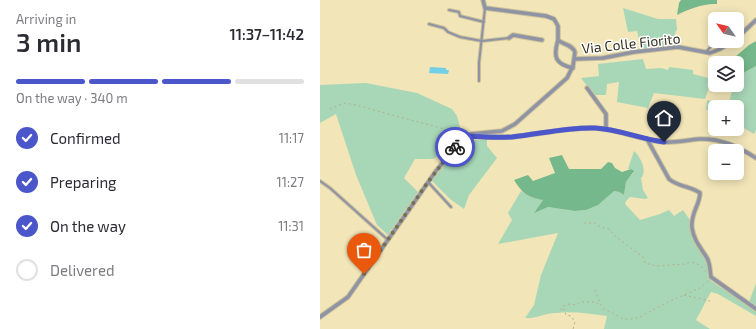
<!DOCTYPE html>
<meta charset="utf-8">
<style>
body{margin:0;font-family:"Exo 2",sans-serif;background:#f2f2f3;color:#2b2b33;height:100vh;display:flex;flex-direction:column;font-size:15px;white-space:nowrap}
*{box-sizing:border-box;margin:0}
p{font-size:13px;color:#7c7c81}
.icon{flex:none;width:22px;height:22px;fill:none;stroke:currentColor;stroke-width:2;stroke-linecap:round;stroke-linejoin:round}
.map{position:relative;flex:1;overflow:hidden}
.sheet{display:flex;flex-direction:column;background:#fff;width:320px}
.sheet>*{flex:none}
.needle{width:26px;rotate:304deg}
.tools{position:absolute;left:388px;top:12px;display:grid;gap:8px}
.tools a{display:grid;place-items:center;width:36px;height:36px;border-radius:6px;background:#fff;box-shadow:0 2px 10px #0003;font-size:20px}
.pin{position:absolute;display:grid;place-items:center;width:34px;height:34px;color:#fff;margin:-41px -17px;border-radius:50% 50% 50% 0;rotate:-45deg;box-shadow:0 0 4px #0007}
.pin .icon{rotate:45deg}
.courier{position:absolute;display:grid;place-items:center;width:40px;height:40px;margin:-20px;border:3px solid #4c56cb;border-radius:50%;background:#fff;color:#222;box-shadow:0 1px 5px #0007}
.summary em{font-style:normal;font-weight:600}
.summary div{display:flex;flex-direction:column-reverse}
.summary{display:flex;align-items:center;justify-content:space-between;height:68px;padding:0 16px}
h1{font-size:26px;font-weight:600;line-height:30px}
.bar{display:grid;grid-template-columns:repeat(4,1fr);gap:6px 4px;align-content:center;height:48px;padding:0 16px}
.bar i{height:5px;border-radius:3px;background:#e1e1e2}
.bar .selected{background:#4c56cb}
.bar p{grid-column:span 4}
ol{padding:0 16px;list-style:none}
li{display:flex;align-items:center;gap:12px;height:44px}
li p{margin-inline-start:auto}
li .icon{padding:4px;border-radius:50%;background:#4c56cb;color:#fff;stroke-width:4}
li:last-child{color:#7c7c81}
li i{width:22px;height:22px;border:2px solid #e1e1e2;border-radius:50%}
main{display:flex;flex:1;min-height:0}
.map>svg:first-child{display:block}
.green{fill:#a8d7b7}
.forest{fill:#75b88c}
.water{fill:#72d0e6}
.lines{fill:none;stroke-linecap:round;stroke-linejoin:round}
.lane-casing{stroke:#ccc199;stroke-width:4}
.street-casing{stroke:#ccc199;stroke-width:5.5}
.path{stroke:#b8ae89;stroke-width:1;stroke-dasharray:2 3;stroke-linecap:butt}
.lane{stroke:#8e93a5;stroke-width:2}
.street{stroke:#8e93a5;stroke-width:3.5}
.done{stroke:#776f55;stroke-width:4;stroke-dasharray:0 7.2}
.route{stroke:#4c56cb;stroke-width:5}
.labels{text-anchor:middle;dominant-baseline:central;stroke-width:3;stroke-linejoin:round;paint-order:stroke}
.street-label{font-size:14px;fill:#35301f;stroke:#fff}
</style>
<main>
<section class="sheet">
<div class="summary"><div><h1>3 min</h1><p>Arriving in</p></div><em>11:37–11:42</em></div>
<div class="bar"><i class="selected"></i><i class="selected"></i><i class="selected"></i><i></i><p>On the way · 340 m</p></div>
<ol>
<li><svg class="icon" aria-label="check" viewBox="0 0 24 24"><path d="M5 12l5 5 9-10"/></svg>Confirmed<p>11:17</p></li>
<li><svg class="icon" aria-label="check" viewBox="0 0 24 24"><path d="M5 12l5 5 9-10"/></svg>Preparing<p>11:27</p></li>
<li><svg class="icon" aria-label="check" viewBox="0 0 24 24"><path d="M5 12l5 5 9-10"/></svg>On the way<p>11:31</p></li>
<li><i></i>Delivered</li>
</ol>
</section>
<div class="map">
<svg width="436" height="329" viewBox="0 0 436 329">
<rect width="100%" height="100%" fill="#f2e5b8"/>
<path class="green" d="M303 8 338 19H356L357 29 351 43 352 44 321 49 317 31 308 32Z
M323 59 326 69 341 68 348 70 349 67 373 70V74L392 79 385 99 334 93 328 108 297 102 299 82 287 84 286 95H274L261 78 279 76 278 64Z
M436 66V130L434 134 417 124V107H395V115L390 117V110H386L387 100 408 107 413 86 417 85V80L425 72Z
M46 83 97 93 132 109 137 116 141 131 129 146 114 159H95L84 178 98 192 68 235 57 225 36 175 16 114 0 123V85Z
M152 140H167V146L177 158 149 195 144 209 130 199 112 181 139 145 145 141Z
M314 151C320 156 328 171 321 178L323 190 328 198 325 199 310 197 306 201 305 204 320 220 340 214 349 210 354 216 363 210 374 226 376 237 390 258 389 272 391 281 403 289H410L429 302 436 283V316L398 294 391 292 376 320 390 329H284L287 316C271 314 253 311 236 313 225 313 216 319 205 318L214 305 221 275 238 233 178 244 192 220 188 213 201 191 208 196 223 200 215 212 228 207 255 211 266 210 294 191 299 192 304 195 306 182 313 173 311 169H308Z"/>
<path class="forest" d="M361 0H397V4C385 3 368 9 357 15L359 3Z
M436 41V66L425 72 417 80V63H408L429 45Z
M242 155 249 169H281L288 162 292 163 295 168 302 172 311 169 314 171 306 182 304 195 299 192 294 191 278 205 266 210 255 211 228 207 214 213 223 200C207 197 203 194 194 180L208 175 213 181 235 173 229 158Z"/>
<path class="water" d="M110 67 126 68V70H129L128 74 109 73Z"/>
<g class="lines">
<defs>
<path id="lane" d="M129 10 139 12 140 16 164 22
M109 24 124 28 128 32 140 37 162 41 189 38
M386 52 396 41
M159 81V63L165 8
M0 181 10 188 68 240
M108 182 131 207"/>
<path id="street" d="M189 38 193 35 222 40
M417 38 436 20
M238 40C233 57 235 64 253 68
M255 59 283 58 314 52 358 47 390 53 400 49 413 41
M267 88 286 114V129
M147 136C162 137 176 138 190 137 218 135 246 127 275 128 298 129 320 140 343 142 355 143 367 140 379 139 401 138 419 147 436 158
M327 139 349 179C358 187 371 186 380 193 380 205 370 214 372 228 374 241 381 248 387 258 390 263 390 271 391 277L436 309
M0 317 28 297 116 171 141 141 151 134 182 131 195 124 247 78 253 66 255 52C252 44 243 45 238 40V26L234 19 226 16 165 8 163 0"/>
</defs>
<use href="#lane" class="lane-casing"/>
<use href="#street" class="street-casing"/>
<path class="path" d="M10 109 24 103 36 105 79 117 114 126 144 135
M264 223H275L281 227 289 229 294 235 324 258 325 263 336 266 365 264 371 262 380 265 386 272
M275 290 281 305 284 309 304 319H312L320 317 346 303 380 288 388 281
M364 295 390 301
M253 329 255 322 251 316 246 315 244 309 242 311 241 310 243 306 249 304 256 305 260 302H274L280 305"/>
<use href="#lane" class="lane"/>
<use href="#street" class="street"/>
</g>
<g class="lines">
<path class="done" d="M44 274 108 182 135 147"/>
<path class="route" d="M135 147 146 136C161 137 177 138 192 137 220 134 247 127 275 128 298 129 320 139 344 142"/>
</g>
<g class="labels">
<g class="street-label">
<text transform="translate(311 43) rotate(-6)">Via Colle Fiorito</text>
</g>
</g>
</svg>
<div class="tools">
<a><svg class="needle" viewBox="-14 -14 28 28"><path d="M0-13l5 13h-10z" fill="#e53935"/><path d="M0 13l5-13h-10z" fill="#7c7c81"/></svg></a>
<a><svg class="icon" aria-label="layers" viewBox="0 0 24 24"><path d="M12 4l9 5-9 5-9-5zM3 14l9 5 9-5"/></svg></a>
<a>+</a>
<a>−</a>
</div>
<div class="pin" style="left:44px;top:274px;background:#ea580c"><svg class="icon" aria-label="bag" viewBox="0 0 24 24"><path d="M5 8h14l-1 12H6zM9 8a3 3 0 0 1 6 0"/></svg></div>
<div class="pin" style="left:344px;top:142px;background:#1f2937"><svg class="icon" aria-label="home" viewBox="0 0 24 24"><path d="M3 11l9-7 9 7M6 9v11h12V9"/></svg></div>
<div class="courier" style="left:135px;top:147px"><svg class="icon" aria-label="bike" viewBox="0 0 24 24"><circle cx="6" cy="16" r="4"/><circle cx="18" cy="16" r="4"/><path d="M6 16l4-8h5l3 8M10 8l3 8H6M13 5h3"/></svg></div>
</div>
</main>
